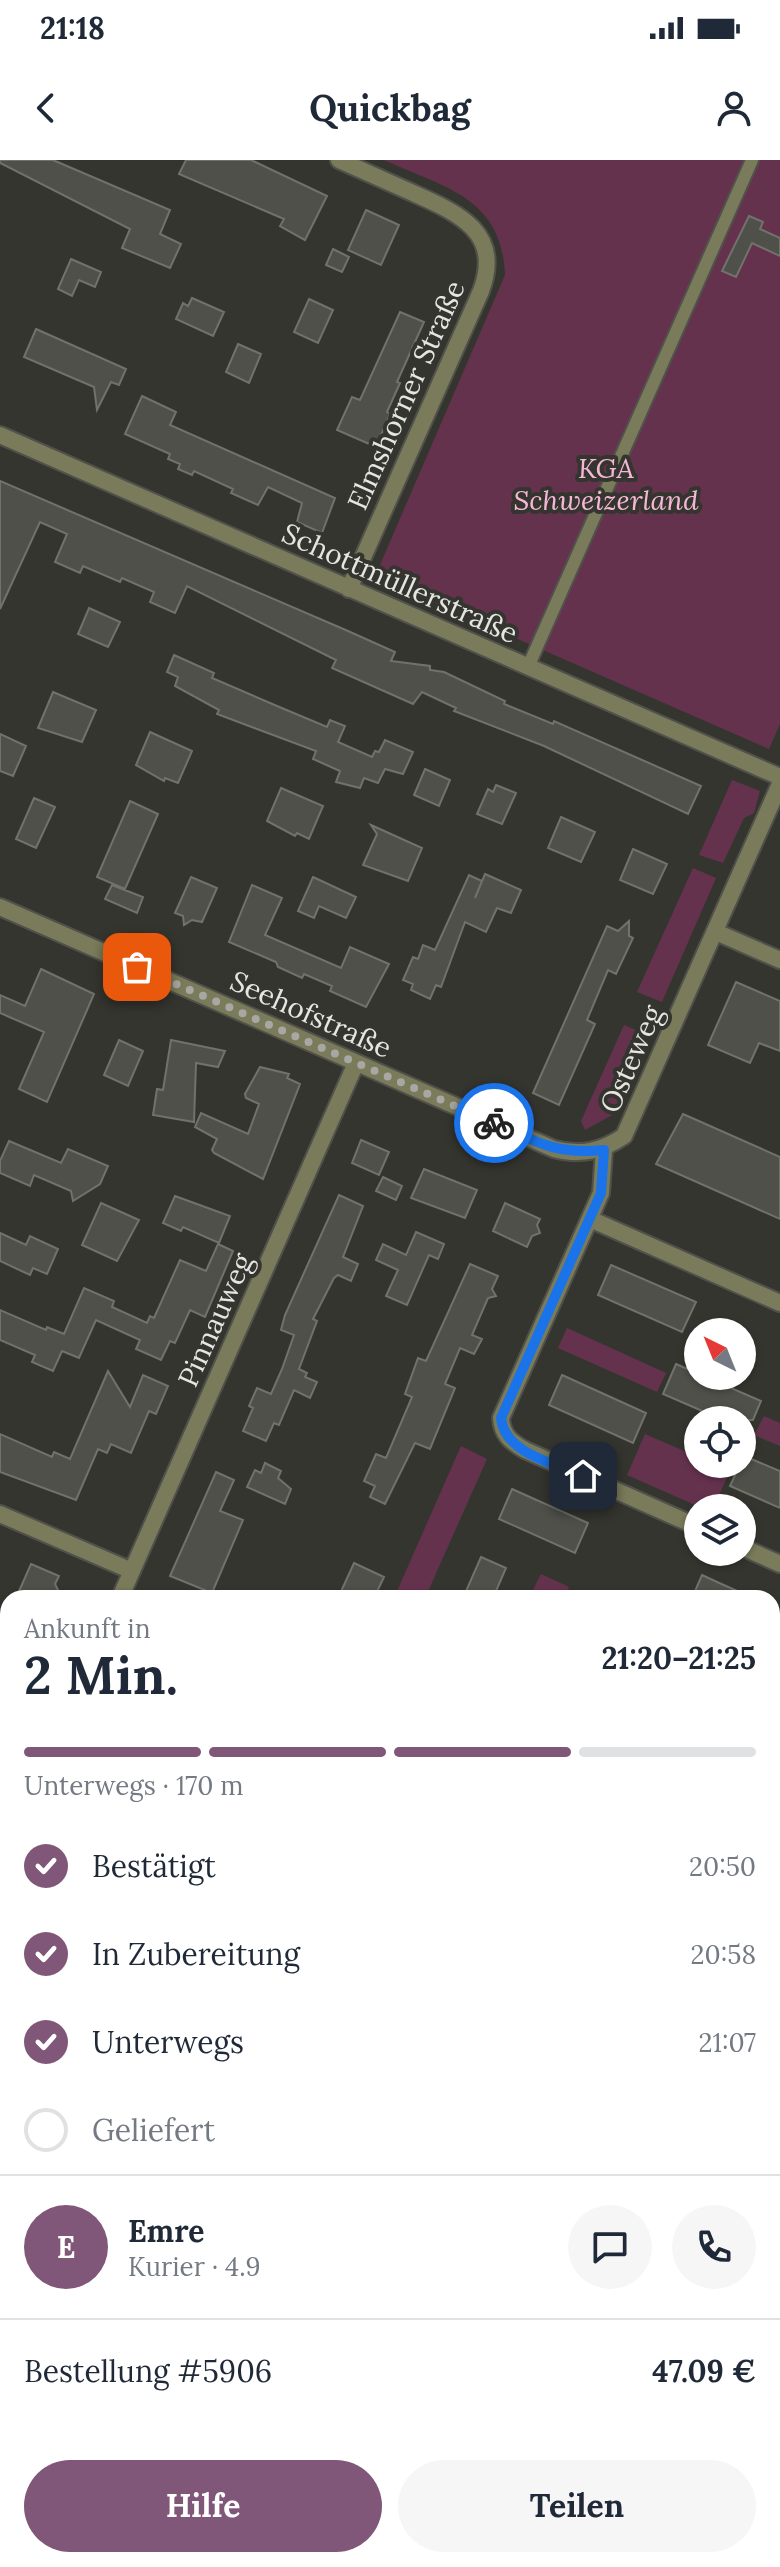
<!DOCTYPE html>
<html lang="de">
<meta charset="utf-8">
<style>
body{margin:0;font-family:Lora,serif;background:#f6f6f7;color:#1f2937;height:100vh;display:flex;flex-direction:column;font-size:30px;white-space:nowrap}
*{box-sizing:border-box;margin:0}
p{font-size:26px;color:#747a83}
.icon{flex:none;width:44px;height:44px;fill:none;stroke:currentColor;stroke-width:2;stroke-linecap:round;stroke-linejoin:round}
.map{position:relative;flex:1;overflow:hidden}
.panel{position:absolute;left:0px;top:1430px;width:780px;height:978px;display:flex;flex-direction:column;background:#fff;border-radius:24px 24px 0 0;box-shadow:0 2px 6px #0004}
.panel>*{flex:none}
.needle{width:52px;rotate:317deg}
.controls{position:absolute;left:684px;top:1158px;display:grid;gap:16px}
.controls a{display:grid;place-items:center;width:72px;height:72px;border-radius:50%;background:#fff;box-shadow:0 2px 6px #0004;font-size:40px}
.pin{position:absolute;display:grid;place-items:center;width:68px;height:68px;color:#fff;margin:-34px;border-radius:16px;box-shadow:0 4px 12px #0006}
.courier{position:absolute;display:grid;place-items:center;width:80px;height:80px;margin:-40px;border:6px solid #1a73e8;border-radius:50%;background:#fff;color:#222;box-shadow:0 2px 10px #0007}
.head em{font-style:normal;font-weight:700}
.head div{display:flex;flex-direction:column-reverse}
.head{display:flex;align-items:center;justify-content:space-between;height:136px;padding:0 24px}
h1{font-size:52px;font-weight:700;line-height:60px}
.bar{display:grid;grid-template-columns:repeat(4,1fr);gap:12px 8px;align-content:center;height:96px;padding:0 24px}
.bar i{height:10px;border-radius:6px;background:#e0e1e3}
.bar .selected{background:#815779}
.bar p{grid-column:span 4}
.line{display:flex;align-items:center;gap:20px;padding:0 24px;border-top:2px solid #e0e1e3}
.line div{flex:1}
.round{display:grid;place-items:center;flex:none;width:84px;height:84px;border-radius:42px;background:#f6f6f7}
ol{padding:0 24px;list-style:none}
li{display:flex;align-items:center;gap:24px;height:88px}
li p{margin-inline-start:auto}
li .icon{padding:8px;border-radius:50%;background:#815779;color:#fff;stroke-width:4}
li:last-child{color:#747a83}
li i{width:44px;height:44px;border:4px solid #e0e1e3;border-radius:50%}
.button{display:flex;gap:16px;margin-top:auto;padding:16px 24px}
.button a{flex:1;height:92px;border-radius:48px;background:#815779;color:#fff;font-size:32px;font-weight:700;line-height:92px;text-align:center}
.button a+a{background:#f6f6f7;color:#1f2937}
.status{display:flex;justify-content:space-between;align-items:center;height:56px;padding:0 40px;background:#fff;direction:ltr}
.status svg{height:22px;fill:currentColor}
header{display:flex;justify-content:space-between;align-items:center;height:104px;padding:0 24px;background:#fff;font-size:36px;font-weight:700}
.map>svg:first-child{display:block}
.green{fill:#65324e}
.building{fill:#4f504a;stroke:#72726c;stroke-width:2}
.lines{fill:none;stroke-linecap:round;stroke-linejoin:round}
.service-casing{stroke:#51514c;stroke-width:16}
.minor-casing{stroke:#51514c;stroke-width:20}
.tertiary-casing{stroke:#51514c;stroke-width:20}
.service{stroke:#7a7b5a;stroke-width:12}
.minor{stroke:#7a7b5a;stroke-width:16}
.tertiary{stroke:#7a7b5a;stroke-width:16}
.done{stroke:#a7a7a4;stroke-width:8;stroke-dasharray:0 14.4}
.route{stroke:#1a73e8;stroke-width:10}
.labels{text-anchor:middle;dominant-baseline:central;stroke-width:8;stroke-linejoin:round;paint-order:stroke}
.street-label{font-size:28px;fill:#e5e5e2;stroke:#353530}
.park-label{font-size:28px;font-style:italic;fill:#f6b7d7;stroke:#353530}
</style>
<div class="status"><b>21:18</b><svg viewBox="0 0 49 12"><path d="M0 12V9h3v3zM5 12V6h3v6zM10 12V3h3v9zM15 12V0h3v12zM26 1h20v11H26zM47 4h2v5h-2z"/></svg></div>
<header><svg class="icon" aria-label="back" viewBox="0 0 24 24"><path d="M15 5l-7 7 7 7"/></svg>Quickbag<svg class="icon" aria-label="person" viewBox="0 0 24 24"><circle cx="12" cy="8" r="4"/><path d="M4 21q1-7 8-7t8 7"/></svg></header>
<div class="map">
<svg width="780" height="2407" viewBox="0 0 780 2407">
<rect width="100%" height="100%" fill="#353530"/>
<path class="green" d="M384 0H780V564L769 589 385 421 380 405 505 115C502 37 445 28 384 0Z
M732 620 760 631 754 653 744 658 723 703 699 695Z
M693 708 716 718 662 842 637 832Z
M624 865 647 875 628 917 631 930 612 955 585 970 581 961Z
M567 1168 666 1213 657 1232 558 1188Z
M764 1256 780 1263V1286L754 1275Z
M645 1274 698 1297V1304H713L730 1311 713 1348H702L627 1315Z
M461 1286 487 1299 425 1438H394Z
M541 1414 569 1427 564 1438H529Z"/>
<path class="building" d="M0 0H53L170 50 160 74 181 84 170 108 122 88 130 69 0 3Z
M186 0H251L327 36 305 80 280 66 284 59 179 14Z
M366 50 399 65 381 105 348 90Z
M749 56 763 62 760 69 780 78V96L752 83 736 117 722 111Z
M333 89 349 97 342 112 326 105Z
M71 99 101 112 95 127 79 120 72 136 58 129Z
M192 138 224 152 213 176 176 159 183 143 188 146Z
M309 139 333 150 318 183 294 172Z
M400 152 424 162 397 222 400 223 387 252 390 254 376 287 337 270 352 237 360 240Z
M36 169 126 209 119 225 111 222 97 250 94 227 24 197Z
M238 184 261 194 249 223 226 212Z
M142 236 176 252 170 265 335 338 322 373 297 362 302 343 268 327 258 345 231 333 233 329 194 311 192 315 178 309 180 304 168 299 170 294 125 274Z
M0 321 348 471 395 492 391 501 430 506V510L444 512 505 541 504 544 553 564 554 561 701 626 688 654 544 586 454 551 456 548 422 532 413 544 332 508 336 500 187 426 175 453 150 442 154 432 122 418 120 422 83 406 80 413 55 402 67 374 40 362 0 449Z
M89 448 120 462 108 487 78 474Z
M174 495 214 513 212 518 277 546 327 567 330 560 345 566 338 582 372 597 375 591 379 592 385 580 413 592 403 614 385 609 378 623 364 618 360 628 336 622 340 611 313 599 316 591 217 554 219 550 175 526 178 517 167 512Z
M53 532 96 550 82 582 38 568Z
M150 572 192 591 178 623 165 618 164 621 136 605Z
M0 574 26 586 13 616 0 611Z
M425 609 450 620 439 646 414 635Z
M496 625 516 633 502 664 477 654 488 629 493 632Z
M281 628 323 646 309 679 297 673 295 676 267 661Z
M34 638 55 647 36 688 16 679Z
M130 641 158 654 125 729 97 717Z
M561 657 595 672 581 702 548 688Z
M371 665 422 688 408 721 363 705 377 674Z
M633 689 667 704 653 734 620 720Z
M485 714 521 730 511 753 497 748 486 772 465 762 441 827 436 825 430 839 411 830 413 824 403 820 413 797 418 799 423 785 435 790 469 715 482 721 475 738Z
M191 717 217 728 202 762 192 760 184 765 183 756 175 753Z
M313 717 356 737 346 758 319 746 314 758 298 751Z
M112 725 143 737 137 753 105 739Z
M252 725 282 738 265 775 341 808 350 787 389 804 366 847 330 831 332 826 304 814 302 818 278 807 276 802 229 782Z
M629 761V776L633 778 616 814 608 810 587 860 595 864 559 945 533 933 607 766 618 771Z
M41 809 94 834 47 942 19 929 44 872 0 853V835L25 846Z
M736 822 780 841V891L759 883 750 903 708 885Z
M119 880 143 891 128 926 104 915Z
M171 880 225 891 218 907 196 903 194 962 153 955 157 929 163 930Z
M260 907 289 914 287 918 300 924 263 1019 214 993 212 990 217 979 195 967 201 953 248 974 259 944 246 938 245 934Z
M683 954 780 997V1059L656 1004Z
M361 980 389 992 379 1015 352 1003Z
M9 981 61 1003 68 989 108 1006 100 1024 73 1041 71 1031 34 1015 30 1026 0 1013V1001Z
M424 1009 477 1030 465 1058 411 1038Z
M383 1017 402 1026 396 1040 376 1031Z
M339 1035 363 1046 343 1097 358 1104 351 1121 338 1115 334 1118 313 1159 317 1161 299 1209 307 1213 305 1217 317 1222 310 1238 294 1230 279 1265 274 1263 266 1281 243 1271 253 1248 249 1246 257 1228 271 1234 282 1209 294 1175 281 1170 285 1155Z
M175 1036 230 1056 219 1083 183 1067 181 1071 163 1063Z
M101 1043 139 1060 117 1101 82 1085Z
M505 1043 540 1059 537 1065 540 1073 532 1076 527 1087 493 1071Z
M416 1072 444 1084 438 1099 429 1095 407 1145 386 1136 398 1110 376 1100 383 1084 406 1095Z
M0 1073 26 1085 30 1076 58 1089 47 1114 33 1108 30 1115 0 1101Z
M218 1084 233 1091 205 1157 190 1150 175 1183 170 1181 161 1200 136 1189 140 1180 96 1160 79 1198 62 1191 53 1211 32 1202 35 1195 0 1180V1150L46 1170 47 1167 64 1174 84 1128 114 1141 112 1147 147 1163 150 1156 154 1158 180 1100 206 1111Z
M470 1104 498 1116 492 1129 496 1136 488 1138 472 1175 482 1179 474 1194 460 1188 445 1224 455 1228 430 1289 415 1283 385 1344 370 1337 375 1326 364 1321 376 1294 386 1298 412 1237 405 1234 418 1198 426 1201Z
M611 1105 696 1142 682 1172 598 1135Z
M676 1204 761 1241 753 1260H723L663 1234Z
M108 1211 130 1247 143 1215 168 1226 156 1254 149 1251 131 1293 111 1284 107 1293 98 1289 76 1340 0 1312V1274L52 1297 54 1292 70 1299Z
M562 1215 646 1253 633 1283 549 1245Z
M744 1296 780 1311V1348L730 1326Z
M265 1303 281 1311 278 1318 291 1329 285 1344 247 1327 255 1310 261 1313Z
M216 1312 234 1320 220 1351 243 1360 212 1433 170 1416Z
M512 1329 588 1363 575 1393 499 1359Z
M481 1397 506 1408 493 1438H463Z
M354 1403 384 1417 374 1438H338Z
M31 1404 59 1416 55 1424 62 1438H16Z
M702 1415 717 1422 753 1438H692Z"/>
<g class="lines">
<defs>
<path id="service" d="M528 507 752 0"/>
<path id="minor" d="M339 0C364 11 388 22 413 33 458 53 503 72 481 131L349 429
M0 275 780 617
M716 772 780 800
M604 990 601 1033 501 1258C502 1275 511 1282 525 1290L698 1367
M590 1059 780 1143
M0 1354 132 1411
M742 1387 780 1404
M120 1438 356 903
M0 1718 8 1694
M772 1722 780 1725
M0 1742 8 1754
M0 2368 8 2359
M536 2407V2400"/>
<path id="tertiary" d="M0 747 554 989C581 996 602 991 624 976L780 624"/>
</defs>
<use href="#service" class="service-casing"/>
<use href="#minor" class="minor-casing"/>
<use href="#tertiary" class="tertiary-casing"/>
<use href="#service" class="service"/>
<use href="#minor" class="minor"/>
<use href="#tertiary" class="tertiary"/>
</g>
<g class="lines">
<path class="done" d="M137 807 494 963"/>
<path class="route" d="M494 963C537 982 556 995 604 990L601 1033 501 1258C504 1293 555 1304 583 1316"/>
</g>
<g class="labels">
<g class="street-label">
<text transform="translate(406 235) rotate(-66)">Elmshorner Straße</text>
<text transform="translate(400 423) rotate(24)">Schottmüllerstraße</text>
<text transform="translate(311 854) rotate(24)">Seehofstraße</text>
<text transform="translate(631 899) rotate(-66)">Osteweg</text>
<text transform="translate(215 1160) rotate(-66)">Pinnauweg</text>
</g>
<g class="park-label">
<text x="606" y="308">KGA<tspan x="606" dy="32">Schweizerland</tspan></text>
</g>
</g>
</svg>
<div class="controls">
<a><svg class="needle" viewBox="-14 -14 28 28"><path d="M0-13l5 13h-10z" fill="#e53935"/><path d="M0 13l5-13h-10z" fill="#747a83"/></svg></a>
<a><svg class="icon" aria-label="locate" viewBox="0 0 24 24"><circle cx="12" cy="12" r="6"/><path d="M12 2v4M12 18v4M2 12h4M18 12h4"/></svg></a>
<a><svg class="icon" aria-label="layers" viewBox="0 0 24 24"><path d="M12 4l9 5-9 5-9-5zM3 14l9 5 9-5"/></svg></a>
</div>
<div class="pin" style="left:137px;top:807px;background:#ea580c"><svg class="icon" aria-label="bag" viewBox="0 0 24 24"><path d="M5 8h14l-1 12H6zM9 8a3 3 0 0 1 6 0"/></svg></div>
<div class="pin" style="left:583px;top:1316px;background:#1f2937"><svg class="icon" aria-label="home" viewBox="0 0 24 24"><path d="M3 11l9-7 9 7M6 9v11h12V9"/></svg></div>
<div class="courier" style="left:494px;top:963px"><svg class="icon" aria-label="bike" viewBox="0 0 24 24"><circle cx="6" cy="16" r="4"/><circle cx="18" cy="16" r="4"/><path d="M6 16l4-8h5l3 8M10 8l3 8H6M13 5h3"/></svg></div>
<section class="panel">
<div class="head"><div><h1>2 Min.</h1><p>Ankunft in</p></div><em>21:20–21:25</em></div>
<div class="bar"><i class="selected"></i><i class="selected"></i><i class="selected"></i><i></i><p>Unterwegs · 170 m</p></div>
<ol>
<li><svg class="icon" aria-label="check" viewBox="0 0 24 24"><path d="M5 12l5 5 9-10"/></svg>Bestätigt<p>20:50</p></li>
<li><svg class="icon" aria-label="check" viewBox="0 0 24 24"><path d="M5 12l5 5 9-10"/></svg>In Zubereitung<p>20:58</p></li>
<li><svg class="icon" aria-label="check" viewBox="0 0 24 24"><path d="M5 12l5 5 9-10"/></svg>Unterwegs<p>21:07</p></li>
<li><i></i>Geliefert</li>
</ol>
<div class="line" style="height:144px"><b class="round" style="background:#815779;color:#fff">E</b><div><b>Emre</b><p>Kurier · 4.9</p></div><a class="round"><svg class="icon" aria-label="chat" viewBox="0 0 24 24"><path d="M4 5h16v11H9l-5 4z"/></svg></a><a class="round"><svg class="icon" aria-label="phone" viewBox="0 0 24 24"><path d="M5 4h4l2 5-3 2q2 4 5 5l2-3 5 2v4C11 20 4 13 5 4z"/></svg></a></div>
<div class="line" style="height:104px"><div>Bestellung #5906</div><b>47.09 €</b></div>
<div class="button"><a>Hilfe</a><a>Teilen</a></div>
</section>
</div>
